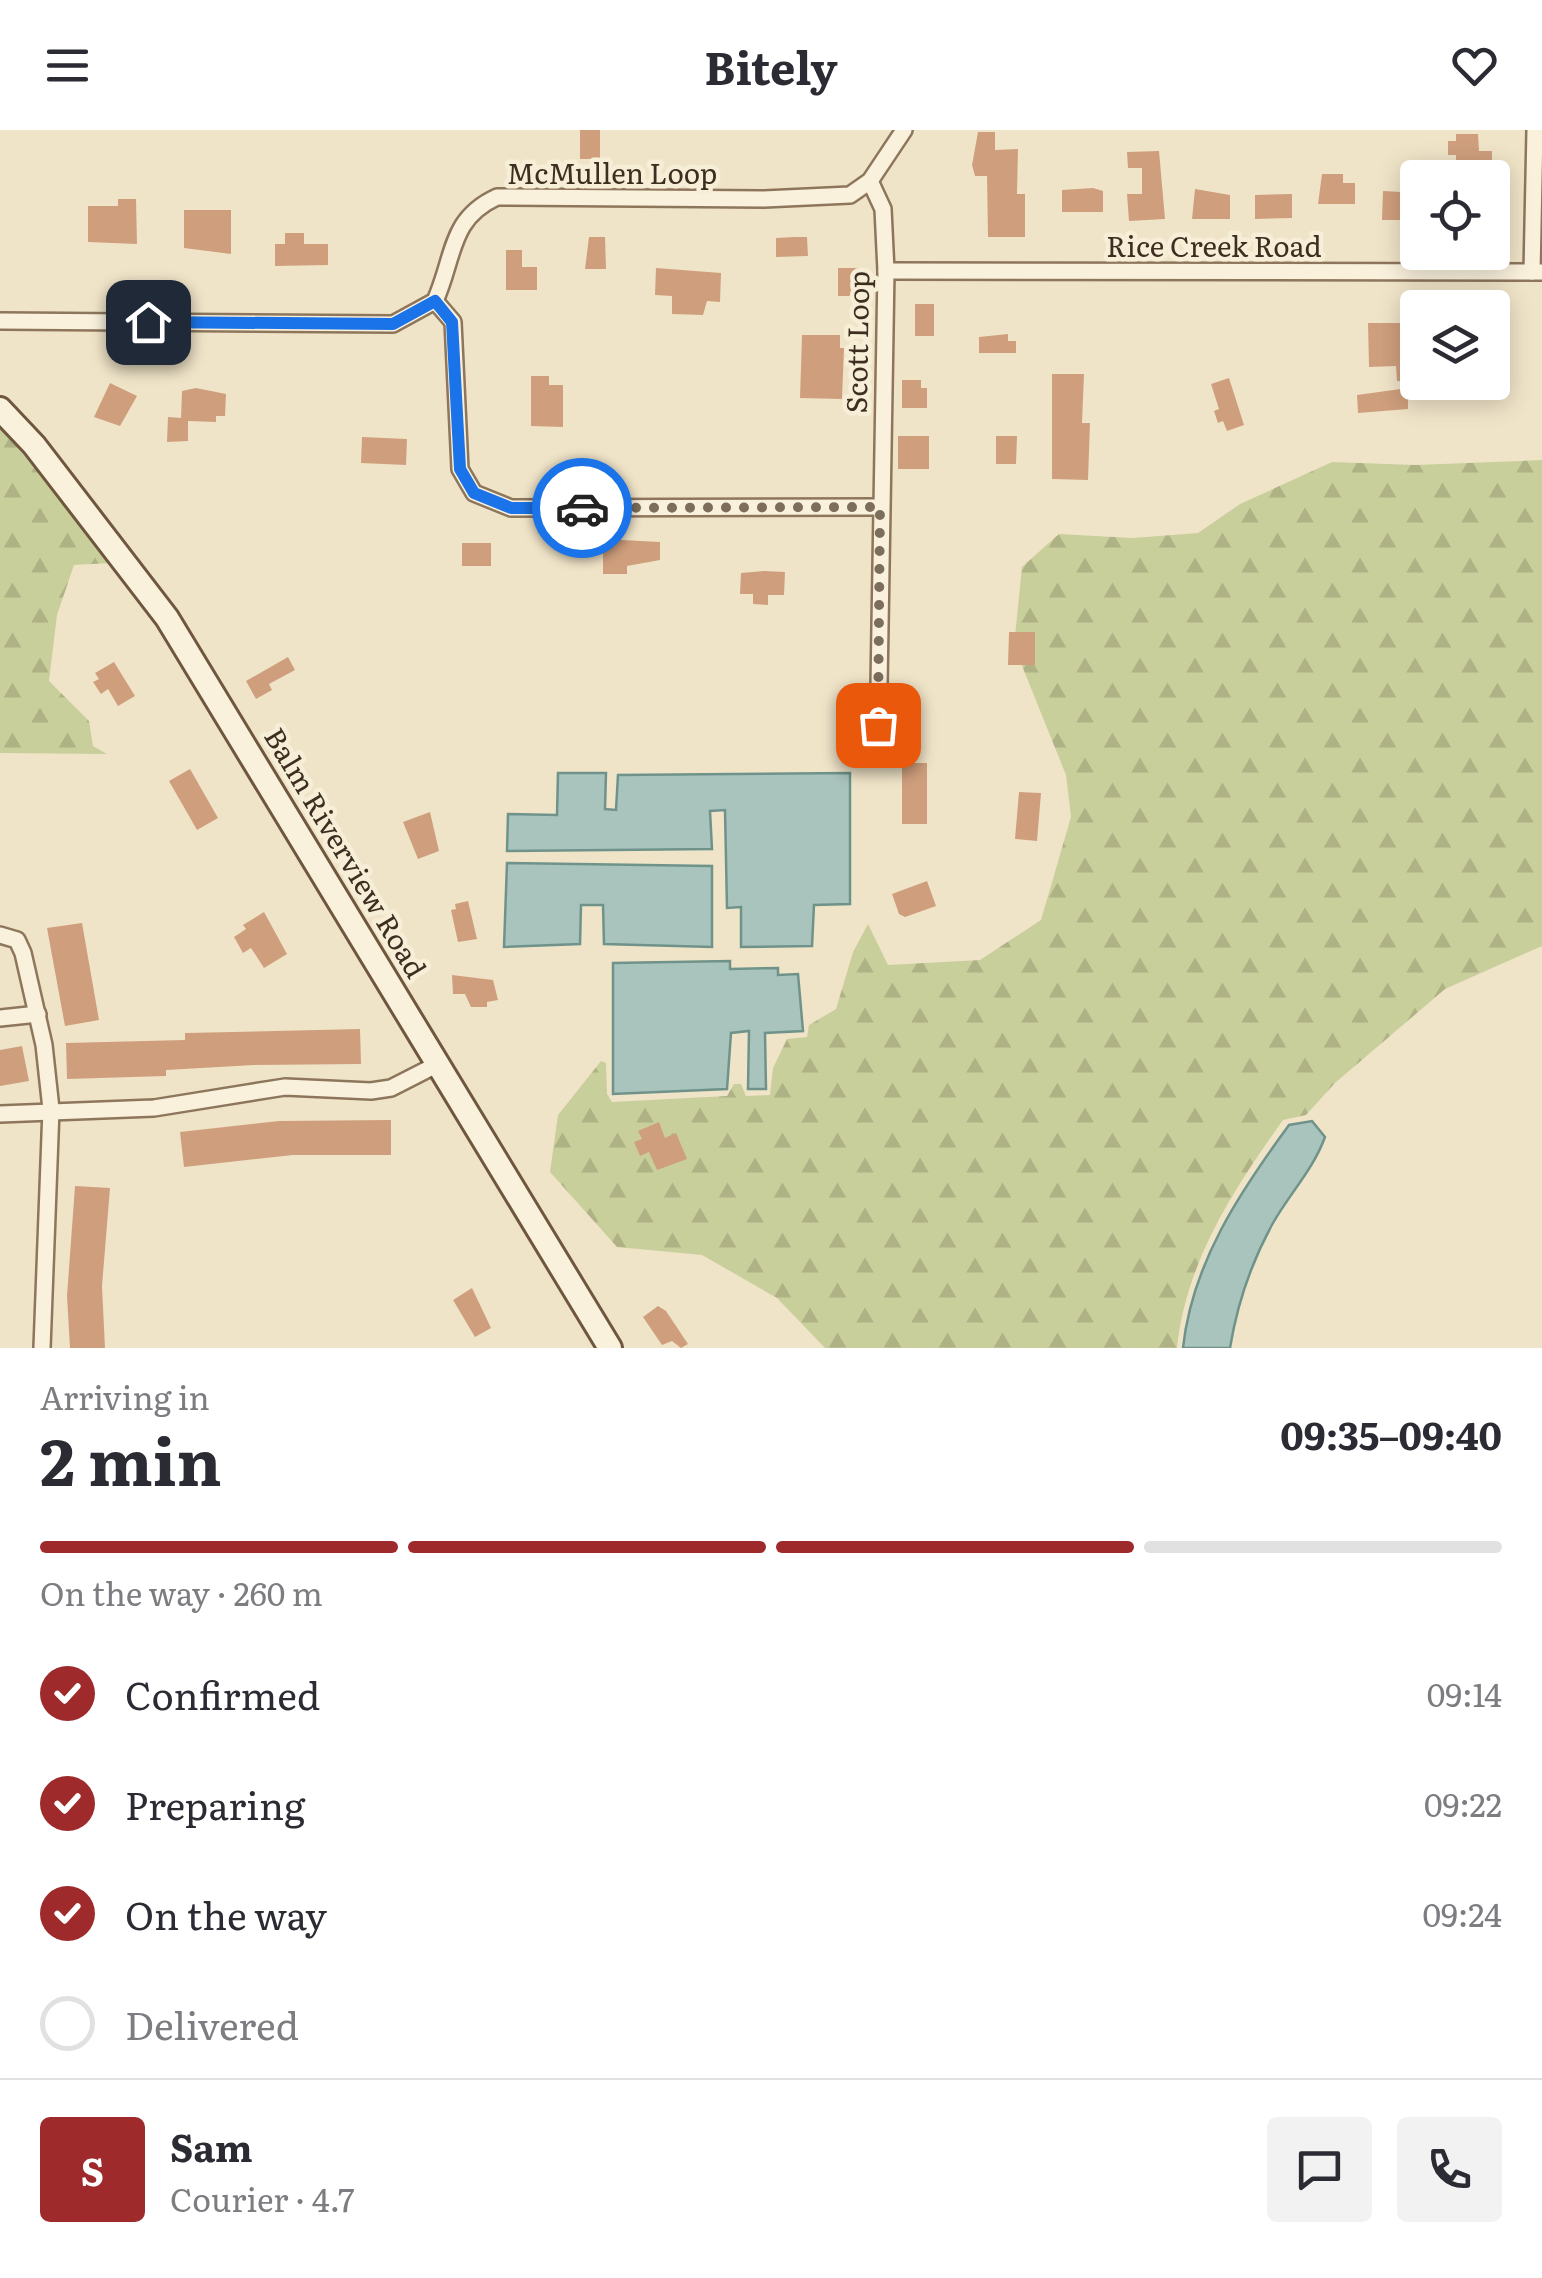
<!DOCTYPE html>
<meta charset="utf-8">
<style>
:root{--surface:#fff;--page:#f2f2f3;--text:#2b2b33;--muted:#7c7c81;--line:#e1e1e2;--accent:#9e2a2b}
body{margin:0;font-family:Literata,serif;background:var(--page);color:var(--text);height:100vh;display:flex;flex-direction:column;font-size:38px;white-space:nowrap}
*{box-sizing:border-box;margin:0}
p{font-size:32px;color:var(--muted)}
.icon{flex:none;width:55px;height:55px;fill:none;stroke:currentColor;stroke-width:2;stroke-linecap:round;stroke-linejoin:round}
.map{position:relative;height:1218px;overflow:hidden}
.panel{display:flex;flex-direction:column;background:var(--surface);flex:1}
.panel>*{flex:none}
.controls{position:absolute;left:1400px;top:30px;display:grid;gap:20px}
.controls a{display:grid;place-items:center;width:110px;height:110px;border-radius:10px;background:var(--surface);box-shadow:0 5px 25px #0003;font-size:50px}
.pin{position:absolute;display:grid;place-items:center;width:85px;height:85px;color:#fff;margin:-42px;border-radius:20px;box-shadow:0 5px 15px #0006}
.courier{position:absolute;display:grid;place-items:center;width:100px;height:100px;margin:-50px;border:8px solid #1a73e8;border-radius:50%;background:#fff;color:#222;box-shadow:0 2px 12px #0007}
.summary em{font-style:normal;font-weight:700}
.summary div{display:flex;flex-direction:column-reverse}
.summary{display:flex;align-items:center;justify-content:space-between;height:170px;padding:0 40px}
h1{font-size:65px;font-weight:700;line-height:75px}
.bar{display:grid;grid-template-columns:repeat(4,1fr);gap:15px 10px;align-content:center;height:120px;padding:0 40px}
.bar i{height:12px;border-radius:8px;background:var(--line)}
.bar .on{background:var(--accent)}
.bar p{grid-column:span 4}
.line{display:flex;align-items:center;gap:25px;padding:0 40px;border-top:2px solid var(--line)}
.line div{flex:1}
.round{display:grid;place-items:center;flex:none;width:105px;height:105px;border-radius:10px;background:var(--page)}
ol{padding:0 40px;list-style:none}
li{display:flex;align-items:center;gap:30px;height:110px}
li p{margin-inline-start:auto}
li .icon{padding:10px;border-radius:50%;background:var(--accent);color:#fff;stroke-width:4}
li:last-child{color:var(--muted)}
li i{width:55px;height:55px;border:5px solid var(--line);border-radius:50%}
header{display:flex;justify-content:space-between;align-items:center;height:130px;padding:0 40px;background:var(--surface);font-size:45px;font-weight:700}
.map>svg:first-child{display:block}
.forest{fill:url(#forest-firs)}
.water{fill:#a9c4bc;stroke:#6f938a;stroke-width:2.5}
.building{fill:#cf9f7d}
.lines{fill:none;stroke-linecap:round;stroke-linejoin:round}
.street-casing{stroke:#8d765c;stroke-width:20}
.secondary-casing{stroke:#6f573f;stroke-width:28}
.street{stroke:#faf1dc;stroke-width:15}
.secondary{stroke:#faf1dc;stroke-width:22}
.done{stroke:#7c6e5b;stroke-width:10;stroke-dasharray:0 18}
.route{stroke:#1a73e8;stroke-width:12}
.labels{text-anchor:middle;stroke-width:9;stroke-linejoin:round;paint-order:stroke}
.street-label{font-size:28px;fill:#3d2e20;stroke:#f7eed8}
</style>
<header><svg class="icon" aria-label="menu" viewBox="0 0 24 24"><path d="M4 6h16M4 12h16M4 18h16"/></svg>Bitely<svg class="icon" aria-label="heart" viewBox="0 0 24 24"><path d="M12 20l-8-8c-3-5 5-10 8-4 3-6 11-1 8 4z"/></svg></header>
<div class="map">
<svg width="1542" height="1218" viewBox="0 0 1542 1218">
<defs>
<pattern id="forest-firs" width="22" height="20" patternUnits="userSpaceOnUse" patternTransform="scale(2.5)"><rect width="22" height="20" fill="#c9cf9b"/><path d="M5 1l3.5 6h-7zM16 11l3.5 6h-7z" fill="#aeb285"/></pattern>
</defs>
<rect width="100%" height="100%" fill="#f0e4c8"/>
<g class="forest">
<path d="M0,292l28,29 83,112 -37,2 -17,50 -8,66 40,40 4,25 14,8 -107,-1z"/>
<path d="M1542,330v486l-97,43 -110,94 -29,32 -23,5c-49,69 -97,141 -106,228h-352l-48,-50 -75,-43 -85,-8 -67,-75 8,-57 43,-54 5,2 1,31 5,8 115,-6 7,-12h7l5,12 24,-1 3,-27 14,-29 20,-2 2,-12 27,-16 17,-57 15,-28 20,41 92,-5 61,-40 30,-103 -5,-42 -52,-129 8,-79 37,-33 74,4 65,-5 42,-29 92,-42 83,3z"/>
</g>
<g class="water">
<path d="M558,643h48l-1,36 11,1 2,-35 232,-2v131l-36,1 -2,41 -71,1v-40l-14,1 -2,-98 -15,1 2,38 -205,2 1,-37 49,1z"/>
<path d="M507,733l205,3v81l-108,-3 -1,-39h-22l-1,39 -76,3z"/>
<path d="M730,831v8l48,-1v7l20,-1 5,57 -38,2 1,56h-18l1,-58 -18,2 -4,56 -114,5v-131z"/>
<path d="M1312,991l13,16c-12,33 -35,56 -52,86 -21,38 -36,82 -43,125h-47c9,-85 57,-156 106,-223z"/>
</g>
<g class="building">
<rect x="580" y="0" width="20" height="29"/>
<path d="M978,2h17v18l23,-1 -1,45h8v43h-37l-1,-61h-12l-3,-11z"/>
<path d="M1456,4h22l1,17h13v18h-36v-14h-8v-14h8z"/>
<path d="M1159,21l6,68 -36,2 -2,-27h15v-26h-14l-1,-16z"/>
<path d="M1322,44h21v9h12v21h-37z"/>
<path d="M1093,58l10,3v21h-41v-22z"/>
<path d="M1195,59l35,6v24h-38z"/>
<path d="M1383,61l35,2 -1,27h-35z"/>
<path d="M1292,64v24l-37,1v-24z"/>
<path d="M118,69h18l1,45 -49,-2v-36h30z"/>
<path d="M184,80h47v44l-47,-6z"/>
<path d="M285,103h19v11h24v21l-53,1v-22h10z"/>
<path d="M589,107h16l1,32h-21z"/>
<path d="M794,107h13l1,19 -32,1v-19z"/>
<path d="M506,120h16v17h15v23h-31z"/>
<path d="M656,138l65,5 -1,29 -13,-1 -4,14 -31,-1v-18l-17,-1z"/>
<rect x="838" y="138" width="21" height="28"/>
<rect x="915" y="174" width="19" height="32"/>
<path d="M1368,193h50v58h-21l-1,-15 -27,1z"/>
<path d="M1008,204v7h8v12h-37v-16z"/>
<path d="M802,205h38v13h4l-2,51 -42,-1z"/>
<path d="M1052,244h32l-2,49h8l-2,57 -36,-1z"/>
<path d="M531,246h18v9h14v42l-32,-1z"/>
<path d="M1229,248l15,47 -17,6 -4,-10 -5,2 -4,-12 5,-2 -8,-25z"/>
<path d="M902,250h19v8h6v20h-25z"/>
<path d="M110,253l27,13 -17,30 -26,-9z"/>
<path d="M196,258l30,6 -1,22h-9v6l-28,-1v20l-21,1 1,-25 13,1 1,-27z"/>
<path d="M1408,258v21l-50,4 -1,-18z"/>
<rect x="898" y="306" width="31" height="33"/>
<path d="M996,306h21l-1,28h-20z"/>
<path d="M362,307l45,2 -1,26 -45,-2z"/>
<path d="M603,409l57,3v18l-33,6v8h-24z"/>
<rect x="462" y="413" width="29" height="23"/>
<path d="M764,441l21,1 -1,23h-16v10l-15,-1v-10h-13l1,-21z"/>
<path d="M1009,502h26v33h-27z"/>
<path d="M288,527l7,13 -26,14 3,6 -16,9 -10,-18z"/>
<path d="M114,532l21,34 -17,10 -10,-17 -7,5 -8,-12 6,-3 -4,-6z"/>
<rect x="902" y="633" width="25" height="61"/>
<path d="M190,639l28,49 -21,12 -28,-49z"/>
<path d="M1019,662l22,1 -4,48 -22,-2z"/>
<path d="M430,682l9,39 -21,8 -15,-37z"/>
<path d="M927,751l9,25 -31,11 -6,-3 -7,-20z"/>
<path d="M468,771l9,38 -19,3 -7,-32 5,-1 -1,-5z"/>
<path d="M264,782l23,42 -23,14 -13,-20 -8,5 -9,-16 12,-8 -3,-4z"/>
<path d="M82,793l17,97 -34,6 -18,-98z"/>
<path d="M452,845l41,5 5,20 -11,2v5h-16l-6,-13h-12z"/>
<path d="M360,899l1,35 -107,1 -88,5v6l-99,3 -1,-36 119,-3v-7z"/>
<path d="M22,916l7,35 -29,5v-36z"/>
<path d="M391,990v35h-98l-109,12 -4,-35 99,-11z"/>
<path d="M659,992l6,16 11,-5 11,26 -30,11 -8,-18 -9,4 -6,-14 8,-3 -4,-8z"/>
<path d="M75,1056l35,2 -8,98 3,62h-35l-3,-52z"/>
<path d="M472,1158l19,40 -16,9 -22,-37z"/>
<path d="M658,1176l8,5 22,33 -7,4 -9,-7 -10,4 -19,-28z"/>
</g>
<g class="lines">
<g class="street-casing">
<g id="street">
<path d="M870,51l13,28 3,62 -8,474"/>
<path d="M886,141l656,1"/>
<path d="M1532,142l3,-142"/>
<path d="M435,171l18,21 7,147 14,24 37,15 369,-1"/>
<path d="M0,191l393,3 42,-23c20,-45 14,-82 62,-104l267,2 86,-4 20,-14 34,-51"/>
<path d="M0,805l17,5 6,13 21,92 7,64 -9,239"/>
<path d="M0,888l38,-4"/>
<path d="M0,984l154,-6 131,-21 86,4 20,-3 47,-24"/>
</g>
</g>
<g class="secondary-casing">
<path id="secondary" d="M0,279l34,36 133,173 443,730"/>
</g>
<use href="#street" class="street"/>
<use href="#secondary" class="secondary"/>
</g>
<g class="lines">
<path class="done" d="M582,378l298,-1 -2,218"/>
<path class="route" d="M148,192l245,2 42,-23 17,21 8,147 14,24 37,15h71"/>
</g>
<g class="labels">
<g class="street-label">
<text x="612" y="54">McMullen Loop</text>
<text x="1214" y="127">Rice Creek Road</text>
<text transform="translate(858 212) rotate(-89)" y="10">Scott Loop</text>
<text transform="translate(345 723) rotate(59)" y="10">Balm Riverview Road</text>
</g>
</g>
</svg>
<div class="controls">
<a><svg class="icon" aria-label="locate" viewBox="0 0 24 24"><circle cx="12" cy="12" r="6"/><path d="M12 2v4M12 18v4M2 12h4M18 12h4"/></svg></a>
<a><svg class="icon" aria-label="layers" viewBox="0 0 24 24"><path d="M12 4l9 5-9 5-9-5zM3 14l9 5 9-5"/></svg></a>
</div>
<div class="pin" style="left:878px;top:595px;background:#ea580c"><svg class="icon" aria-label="bag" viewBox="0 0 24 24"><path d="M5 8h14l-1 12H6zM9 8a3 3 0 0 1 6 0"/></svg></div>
<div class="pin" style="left:148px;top:192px;background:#1f2937"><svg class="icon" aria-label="home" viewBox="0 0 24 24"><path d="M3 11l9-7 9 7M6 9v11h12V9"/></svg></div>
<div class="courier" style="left:582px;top:378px"><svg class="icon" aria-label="car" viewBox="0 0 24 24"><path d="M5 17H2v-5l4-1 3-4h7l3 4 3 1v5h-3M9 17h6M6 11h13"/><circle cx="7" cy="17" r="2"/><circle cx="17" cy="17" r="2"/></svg></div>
</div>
<section class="panel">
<div class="summary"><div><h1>2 min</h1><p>Arriving in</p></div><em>09:35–09:40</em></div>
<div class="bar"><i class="on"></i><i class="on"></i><i class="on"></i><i></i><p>On the way · 260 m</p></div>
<ol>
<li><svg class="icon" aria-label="check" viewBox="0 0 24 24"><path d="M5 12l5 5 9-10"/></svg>Confirmed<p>09:14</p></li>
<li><svg class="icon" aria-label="check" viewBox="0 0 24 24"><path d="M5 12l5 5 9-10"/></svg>Preparing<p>09:22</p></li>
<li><svg class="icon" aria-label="check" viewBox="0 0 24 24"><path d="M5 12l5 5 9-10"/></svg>On the way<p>09:24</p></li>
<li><i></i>Delivered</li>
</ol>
<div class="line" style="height:180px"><b class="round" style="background:var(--accent);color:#fff">S</b><div><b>Sam</b><p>Courier · 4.7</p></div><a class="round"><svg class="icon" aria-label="chat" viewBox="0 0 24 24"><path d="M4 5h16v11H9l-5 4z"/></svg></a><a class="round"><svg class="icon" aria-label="phone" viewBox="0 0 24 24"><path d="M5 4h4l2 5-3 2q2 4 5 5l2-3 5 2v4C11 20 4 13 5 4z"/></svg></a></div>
</section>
